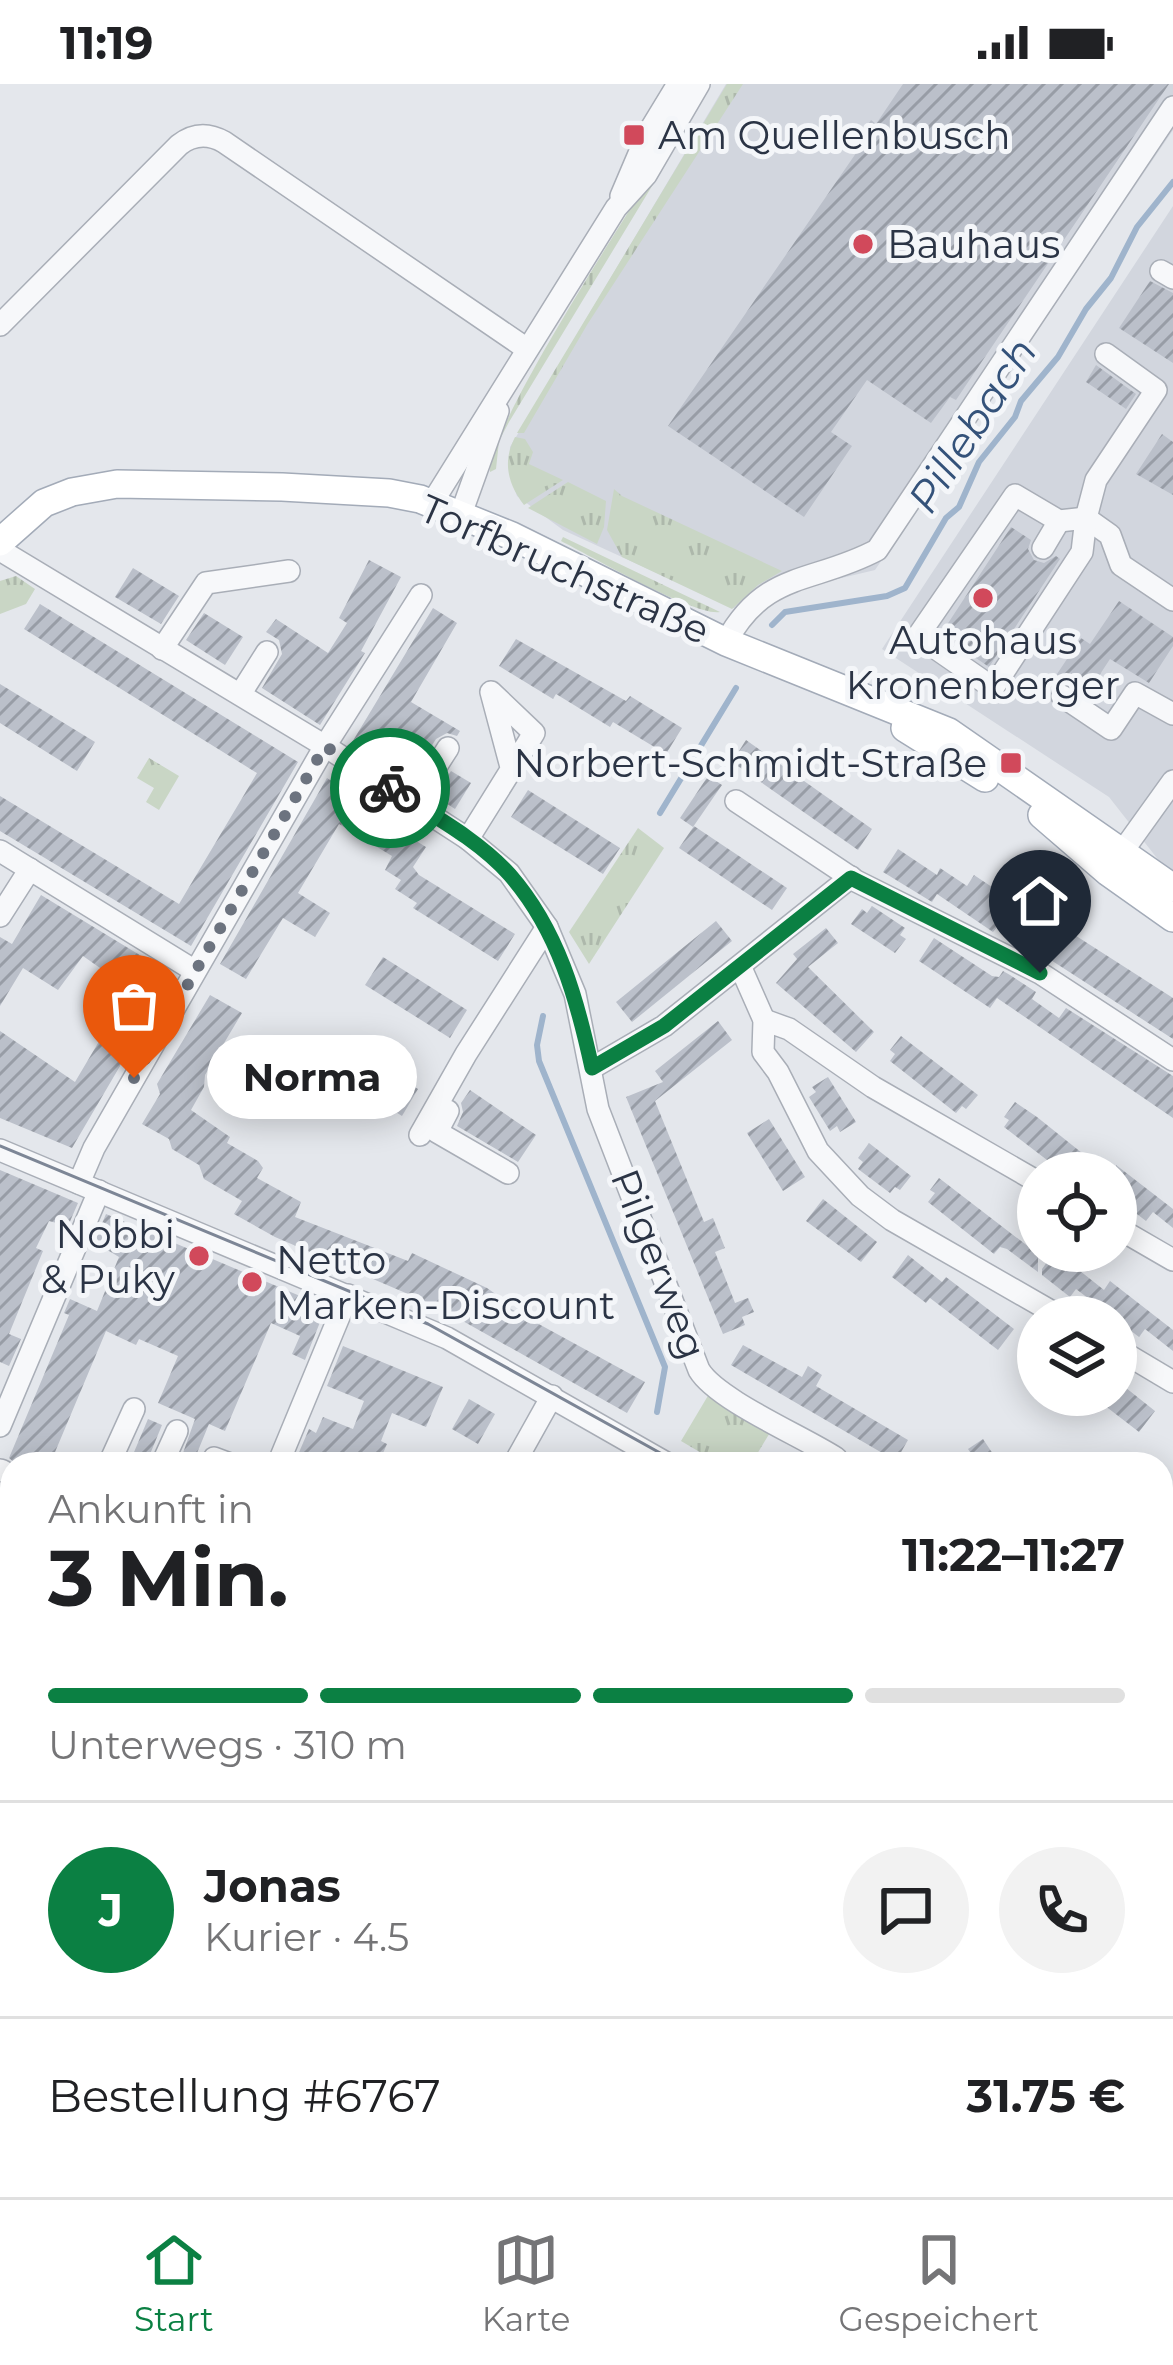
<!DOCTYPE html>
<html lang="de">
<meta charset="utf-8">
<style>
:root{--surface:#fff;--page:#f2f2f2;--text:#202124;--muted:#757577;--line:#e0e0e0;--accent:#0b8043}
body{margin:0;font-family:Montserrat,sans-serif;background:var(--page);color:var(--text);height:100vh;display:flex;flex-direction:column;font-size:45px;white-space:nowrap}
*{box-sizing:border-box;margin:0}
p{font-size:39px;color:var(--muted)}
.icon{flex:none;width:66px;height:66px;fill:none;stroke:currentColor;stroke-width:2;stroke-linecap:round;stroke-linejoin:round}
.map{position:relative;flex:1;overflow:hidden}
.sheet{position:absolute;left:0px;top:1368px;width:1173px;height:747px;display:flex;flex-direction:column;background:var(--surface);border-radius:36px 36px 0 0;box-shadow:0 6px 30px #0003}
.sheet>*{flex:none}
.tools{position:absolute;left:1017px;top:1068px;display:grid;gap:24px}
.tools a{display:grid;place-items:center;width:120px;height:120px;border-radius:50%;background:var(--surface);box-shadow:0 6px 30px #0003;font-size:60px}
.pin{position:absolute;display:grid;place-items:center;width:102px;height:102px;color:#fff;margin:-123px -51px;border-radius:50% 50% 50% 0;rotate:-45deg;box-shadow:0 0 12px #0007}
.pin .icon{rotate:45deg}
.courier{position:absolute;display:grid;place-items:center;width:120px;height:120px;margin:-60px;border:9px solid #0b8043;border-radius:50%;background:#fff;color:#222;box-shadow:0 3px 15px #0007}
.bubble{position:absolute;height:84px;border-radius:42px;background:var(--surface);box-shadow:0 6px 30px #0003;font-size:39px;font-weight:700;line-height:84px;text-align:center}
.head em{font-style:normal;font-weight:700}
.head div{display:flex;flex-direction:column-reverse}
.head{display:flex;align-items:center;justify-content:space-between;height:204px;padding:0 48px}
h1{font-size:78px;font-weight:700;line-height:90px}
.bar{display:grid;grid-template-columns:repeat(4,1fr);gap:18px 12px;align-content:center;height:144px;padding:0 48px}
.bar i{height:15px;border-radius:9px;background:var(--line)}
.bar .current{background:var(--accent)}
.bar p{grid-column:span 4}
.line{display:flex;align-items:center;gap:30px;padding:0 48px;border-top:3px solid var(--line)}
.line div{flex:1}
.round{display:grid;place-items:center;flex:none;width:126px;height:126px;border-radius:63px;background:var(--page)}
.status{display:flex;justify-content:space-between;align-items:center;height:84px;padding:0 60px;background:var(--surface);direction:ltr}
.status svg{height:33px;fill:currentColor}
.tabs{display:flex;justify-content:space-around;align-items:center;height:168px;border-top:3px solid var(--line);background:var(--surface);font-size:33px;color:var(--muted)}
.tabs a{display:grid;justify-items:center;gap:6px}
.tabs .current{color:var(--accent)}
.map>svg:first-child{display:block}
.built{fill:#d2d6de}
.grass{fill:url(#grass-tufts)}
.forest{fill:url(#forest-firs)}
.garden{fill:#c9d6c5}
.lines{fill:none;stroke-linecap:round;stroke-linejoin:round}
.stream{stroke:#9fb4cc;stroke-width:6}
.building{fill:url(#building-hatch)}
.minor-casing{stroke:#a9aeb7;stroke-width:24}
.major-casing{stroke:#a3abb8;stroke-width:30}
.minor{stroke:#f7f8fa;stroke-width:21}
.major{stroke:#fff;stroke-width:27}
.tram{stroke:#7d8696;stroke-width:3}
.done{stroke:#6c737f;stroke-width:12;stroke-dasharray:0 21.6}
.route{stroke:#0b8043;stroke-width:15}
.poi-dot{fill:#d1495b;stroke:#f4f6f9;stroke-width:4.5}
.labels{text-anchor:middle;stroke-width:10;stroke-linejoin:round;paint-order:stroke}
.poi-label{font-size:39px;fill:#2b3445;stroke:#f4f6f9;text-anchor:start}
.street-label{font-size:39px;fill:#2b3445;stroke:#f4f6f9}
.water-label{font-size:42px;font-style:italic;fill:#34527a;stroke:#f4f6f9}
</style>
<div class="status"><b>11:19</b><svg viewBox="0 0 49 12"><path d="M0 12V9h3v3zM5 12V6h3v6zM10 12V3h3v9zM15 12V0h3v12zM26 1h20v11H26zM47 4h2v5h-2z"/></svg></div>
<div class="map">
<svg width="1173" height="2113" viewBox="0 0 1173 2113">
<defs>
<pattern id="grass-tufts" width="24" height="20" patternUnits="userSpaceOnUse" patternTransform="scale(3)"><rect width="24" height="20" fill="#c9d6c5"/><path d="M3 7l-1-3M5 7V3M7 7l1-3M15 17l-1-3M17 17v-4M19 17l1-3" fill="none" stroke="#adb8ab"/></pattern>
<pattern id="forest-firs" width="22" height="20" patternUnits="userSpaceOnUse" patternTransform="scale(3)"><rect width="22" height="20" fill="#c9d6c5"/><path d="M5 1l3.5 6h-7zM16 11l3.5 6h-7z" fill="#adb8ab"/></pattern>
<pattern id="building-hatch" width="6" height="6" patternUnits="userSpaceOnUse" patternTransform="scale(3)"><rect width="6" height="6" fill="#bbc0ca"/><path d="M-1 1l2-2M0 6l6-6M5 7l2-2" fill="none" stroke="#989da6"/></pattern>
</defs>
<rect width="100%" height="100%" fill="#e4e7ec"/>
<g class="built">
<path d="M726,0h447v46l-298,440 -88,21 -21,13 -11,14 -192,-88 -46,-34 -8,-24 1,-25z"/>
<path d="M1173,122v665l-13,-9 -51,-65 -227,-148z"/>
<path d="M1173,1884v127l-12,-7v-99z"/>
</g>
<g class="grass">
<path d="M727,0h16l-156,241 -63,108h-7z"/>
<path d="M664,71l5,3 -160,264 -10,19 -3,28 -6,3c-1,-48 141,-262 174,-317z"/>
<path d="M515,353l10,2 8,13 -4,12 34,16 -39,25c-16,-21 -22,-43 -9,-68z"/>
<path d="M568,398l38,19 -2,26 -7,17 -69,-36z"/>
<path d="M614,405l8,7 160,75 -24,14 -26,24 -110,-52 -15,-27z"/>
<path d="M563,453l157,75c-24,5 -131,-57 -159,-71z"/>
<path d="M16,492l19,13 -9,15 -26,10v-33z"/>
<path d="M149,674l30,18 -20,34 -13,-8 8,-14 -17,-10z"/>
<path d="M638,744l26,20 -75,116 -20,-32z"/>
<path d="M709,1310l62,37 -20,33h-31l-39,-23z"/>
</g>
<path class="forest" d="M0,1719l12,12v372h370l10,10h-392z"/>
<path class="garden" d="M976,2103h60l3,10h-60z"/>
<g class="lines">
<g class="stream">
<path d="M772,541l13,-13 102,-16 18,-8 41,-70 13,-11 20,-45 36,-45 6,-16 37,-44 28,-48 25,-31 26,-51 36,-45"/>
<path d="M660,729l76,-125"/>
<path d="M543,932l-6,29 2,16 126,306 -8,45"/>
<path d="M955,2103l3,10"/>
</g>
</g>
<g class="building">
<path d="M903,0h266l-213,316 -6,-3 -19,26 -64,-43 -36,52 21,14 -48,71 -136,-91 195,-283 -5,-3 13,-20 5,4z"/>
<path d="M1150,197l23,12v70l-54,-35z"/>
<path d="M1096,281l40,29 -10,15 -40,-27z"/>
<path d="M1162,350l11,8v53l-37,-21z"/>
<path d="M1011,443l20,13 -3,9 6,11 10,3 12,-7 4,3 -71,108 -48,-33z"/>
<path d="M369,476l32,17 -40,74 4,2 -45,72 -58,-37 20,-34 -3,-14 -13,-8 10,-13 52,34 19,-30 -8,-5z"/>
<path d="M133,484l46,28 -18,28 -46,-27z"/>
<path d="M1119,517l54,36v9l-24,37 -39,-24 -23,35 -32,-17 26,-39 9,6z"/>
<path d="M40,520l258,158 -107,184 -191,-115v-35l179,108 78,-131 -233,-144z"/>
<path d="M433,524l24,15 -46,79 49,29 -3,5 -10,-3 -11,6 -26,41 -59,-36z"/>
<path d="M204,529l39,24 -18,28 -39,-25z"/>
<path d="M516,555l110,62 4,-5 52,32 -16,26 -53,-32 -3,5 -54,-33 -3,5 -54,-33z"/>
<path d="M0,600l95,58 -18,29 -77,-48z"/>
<path d="M746,656l126,89 -14,21 -126,-88z"/>
<path d="M451,687l20,12 -16,26 -20,-13z"/>
<path d="M708,692l14,9 -29,42 -13,-9z"/>
<path d="M327,694l68,44 -3,4 34,21 -13,20 6,8 96,59 -17,27 -85,-53 4,-5 -22,-14 6,-9 -16,-10 7,-14 -53,-32 -41,69 32,20 -15,24 -32,-19 -37,61 -26,-15z"/>
<path d="M528,706l92,58 -17,26 -92,-57z"/>
<path d="M694,742l93,62 -15,22 -93,-62z"/>
<path d="M898,765l39,26 3,-7 27,18 7,-11 55,37 4,-5 12,9 -4,6 25,16 4,-6 103,66v41l-175,-113 -5,6 -56,-38 -5,8 -49,-30z"/>
<path d="M41,811l125,76 -29,49 7,5 -72,123 -72,-30v-87l75,51 55,-93 -47,-33 -25,34 -35,-22 -23,38v-69l12,7z"/>
<path d="M872,822l33,22 -5,7 6,4 -11,14 -44,-29 11,-15 5,4z"/>
<path d="M716,837l16,20 -100,81 -16,-20z"/>
<path d="M826,844l12,15 -30,24 66,65 -18,20 -80,-69 21,-24 -4,-5z"/>
<path d="M934,854l58,38 7,1 4,-6 7,4 26,17 -4,7 27,19 7,-10 107,68v42l-176,-120 -7,10 -71,-47z"/>
<path d="M383,873l84,53 -17,28 -85,-53z"/>
<path d="M210,911l32,18 -37,62 -1,12 -13,23 39,27 -3,6 31,18 5,7 -6,10 44,24 -6,15 113,44 4,-8 75,35 17,12 -2,4 143,78 -18,31 -191,-107 -161,-69 -41,-23 8,-13 -38,-22 -5,-14 -27,-16 -3,-10 -27,-15 18,-30 -3,-10z"/>
<path d="M718,937l14,19 -77,61 49,121 9,-4 12,30 -10,4 20,51 13,-5 6,14 -12,5 3,8 -22,9 -97,-237 37,-15 -8,-11z"/>
<path d="M334,952l84,53 -16,27 -85,-54z"/>
<path d="M901,952l77,59 -12,14 -4,-3 -6,7 -66,-52 5,-7 -5,-4z"/>
<path d="M828,993l28,45 -16,10 -3,-6 -7,5 -21,-34 7,-5 -4,-5z"/>
<path d="M470,1006l66,45 -18,27 -61,-36 6,-14 -2,-9z"/>
<path d="M1015,1018l22,15 70,56h-43l-60,-46 5,-7 -5,-3z"/>
<path d="M769,1035l36,58 -22,14 -36,-58z"/>
<path d="M869,1059l42,33 -11,14 -5,-3 -5,6 -32,-24 5,-7 -5,-4z"/>
<path d="M1116,1081l57,44v19l-20,-16 -7,9 -30,-23z"/>
<path d="M0,1086l78,33 -10,23 -19,-5 -13,27 7,3 -34,83 12,5 -12,27 -9,-4z"/>
<path d="M939,1094l99,76v18l-31,-23 -7,-2 -6,7 -66,-52 7,-9 -5,-3z"/>
<path d="M823,1115l54,43 -16,20 -55,-41z"/>
<path d="M106,1130l220,93 -21,53 -13,-6 8,-18 -29,-13 -46,108 -16,-7 -14,34 -12,-5 12,-34 -37,-16 20,-47 -39,-17 -3,6 -30,-14 -56,133h-34l-7,-6 60,-143 -5,-2 6,-14 27,12 22,-54 -25,-15z"/>
<path d="M1055,1167l49,39 6,-9 63,49v21l-28,-22 -6,8 -63,-48 -6,8 -28,-22v-6z"/>
<path d="M908,1171l34,27 4,-5 68,52 -16,21 -68,-52 -4,5 -34,-26z"/>
<path d="M743,1261l59,32 6,-11 14,9 -6,11 92,54 -12,21 -165,-96z"/>
<path d="M343,1262l100,41 -17,40 -34,-14 -11,28 6,3 -7,16 -14,-6 -4,10h-68l15,-35 7,4 7,-16 30,12 11,-28 -37,-15z"/>
<path d="M1116,1296l39,31 -16,21 -48,-37h25z"/>
<path d="M469,1315l26,15 -17,30 -26,-15z"/>
<path d="M148,1335l14,6 -16,39h-17z"/>
<path d="M983,1355l10,15 -15,10 -10,-15z"/>
</g>
<g class="lines">
<g class="minor-casing">
<g id="minor">
<path d="M621,112l26,-61 31,-51"/>
<path d="M1161,187l12,7"/>
<path d="M0,241l179,-180c14,-11 29,-12 45,-3l303,207"/>
<path d="M1106,270l50,36 -60,90 -10,38 24,17 11,30 52,35"/>
<path d="M1015,411l44,26 27,-3 -4,34 -89,136 -75,-52z"/>
<path d="M432,419l184,-295 30,-33 53,-91"/>
<path d="M461,430l37,-103"/>
<path d="M1043,464l16,-27"/>
<path d="M0,466l325,196 143,93 41,34 38,54 28,67 23,115 101,261c18,30 103,66 137,88l2,6"/>
<path d="M726,558c39,-72 87,-58 151,-92l296,-443"/>
<path d="M162,565l44,-66 83,-12"/>
<path d="M241,609l26,-41"/>
<path d="M1062,612l49,33 24,-36 38,21"/>
<path d="M736,717l120,80 184,92 133,87"/>
<path d="M413,719l35,-55"/>
<path d="M468,755l66,-106 -43,-41 20,75"/>
<path d="M0,767l195,120"/>
<path d="M1122,768l51,-71"/>
<path d="M0,832l30,-47"/>
<path d="M741,884l23,52 -1,32 15,20 40,79 42,45 32,24 169,97"/>
<path d="M764,936l25,9 84,58 165,95"/>
<path d="M592,984l72,-42 187,-149"/>
<path d="M448,1027l-11,21 71,41"/>
<path d="M420,1051l46,-81 81,-127"/>
<path d="M0,1066l447,188 221,126"/>
<path d="M79,1099l15,-35 231,-402 96,-151"/>
<path d="M1116,1143l57,33"/>
<path d="M1116,1264l57,34"/>
<path d="M0,1342l99,-235"/>
<path d="M109,1380l25,-55"/>
<path d="M162,1380l15,-33"/>
<path d="M211,1380l3,-6 16,6"/>
<path d="M278,1380l70,-169"/>
<path d="M514,1380l38,-68"/>
<path d="M0,1386l3,1"/>
<path d="M1161,1665l12,7"/>
<path d="M0,1696l12,13"/>
<path d="M401,2103l10,10"/>
<path d="M652,2103l8,10"/>
<path d="M797,2103l8,10"/>
<path d="M742,2113l12,-10"/>
</g>
</g>
<g class="major-casing">
<g id="major">
<path d="M0,458l44,-39 28,-11 45,-8 165,3 107,6 31,6 92,37 214,106 223,90 224,156"/>
<path d="M905,644l80,50"/>
<path d="M1042,731l66,57 65,46"/>
</g>
</g>
<use href="#minor" class="minor"/>
<use href="#major" class="major"/>
<g class="tram">
<path d="M0,1062l428,178 252,140"/>
<path d="M1161,1672l12,7"/>
</g>
</g>
<g class="lines">
<path class="done" d="M134,994l191,-332 65,42"/>
<path class="route" d="M390,704c40,26 88,51 120,87 48,55 67,124 82,193l72,-42 187,-148 189,95"/>
</g>
<g class="poi-dot">
<rect x="622" y="39" width="24" height="24" rx="6"/>
<circle cx="863" cy="160" r="12"/>
<circle cx="983" cy="514" r="12"/>
<rect x="999" y="667" width="24" height="24" rx="6"/>
<circle cx="199" cy="1172" r="12"/>
<circle cx="252" cy="1198" r="12"/>
</g>
<g class="labels">
<g class="poi-label">
<text x="658" y="65">Am Quellenbusch</text>
<text x="887" y="174">Bauhaus</text>
<text x="983" y="570" text-anchor="middle">Autohaus<tspan x="983" dy="45">Kronenberger</tspan></text>
<text x="987" y="693" text-anchor="end">Norbert-Schmidt-Straße</text>
<text x="175" y="1164" text-anchor="end">Nobbi<tspan x="175" dy="45">&amp; Puky</tspan></text>
<text x="276" y="1190">Netto<tspan x="276" dy="45">Marken-Discount</tspan></text>
</g>
<g class="street-label">
<text transform="translate(565 485) rotate(24)" y="14">Torfbruchstraße</text>
<text transform="translate(659 1180) rotate(69)" y="14">Pilgerweg</text>
</g>
<g class="water-label">
<text transform="translate(972 341) rotate(-57)" y="15">Pillebach</text>
</g>
</g>
</svg>
<div class="tools">
<a><svg class="icon" aria-label="locate" viewBox="0 0 24 24"><circle cx="12" cy="12" r="6"/><path d="M12 2v4M12 18v4M2 12h4M18 12h4"/></svg></a>
<a><svg class="icon" aria-label="layers" viewBox="0 0 24 24"><path d="M12 4l9 5-9 5-9-5zM3 14l9 5 9-5"/></svg></a>
</div>
<div class="pin" style="left:134px;top:994px;background:#ea580c"><svg class="icon" aria-label="bag" viewBox="0 0 24 24"><path d="M5 8h14l-1 12H6zM9 8a3 3 0 0 1 6 0"/></svg></div>
<div class="pin" style="left:1040px;top:889px;background:#1f2937"><svg class="icon" aria-label="home" viewBox="0 0 24 24"><path d="M3 11l9-7 9 7M6 9v11h12V9"/></svg></div>
<div class="courier" style="left:390px;top:704px"><svg class="icon" aria-label="bike" viewBox="0 0 24 24"><circle cx="6" cy="16" r="4"/><circle cx="18" cy="16" r="4"/><path d="M6 16l4-8h5l3 8M10 8l3 8H6M13 5h3"/></svg></div>
<div class="bubble" style="left:207px;top:951px;width:210px">Norma</div>
<section class="sheet">
<div class="head"><div><h1>3 Min.</h1><p>Ankunft in</p></div><em>11:22–11:27</em></div>
<div class="bar"><i class="current"></i><i class="current"></i><i class="current"></i><i></i><p>Unterwegs · 310 m</p></div>
<div class="line" style="height:216px"><b class="round" style="background:var(--accent);color:#fff">J</b><div><b>Jonas</b><p>Kurier · 4.5</p></div><a class="round"><svg class="icon" aria-label="chat" viewBox="0 0 24 24"><path d="M4 5h16v11H9l-5 4z"/></svg></a><a class="round"><svg class="icon" aria-label="phone" viewBox="0 0 24 24"><path d="M5 4h4l2 5-3 2q2 4 5 5l2-3 5 2v4C11 20 4 13 5 4z"/></svg></a></div>
<div class="line" style="height:156px"><div>Bestellung #6767</div><b>31.75 €</b></div>
</section>
</div>
<nav class="tabs">
<a class="current"><svg class="icon" aria-label="home" viewBox="0 0 24 24"><path d="M3 11l9-7 9 7M6 9v11h12V9"/></svg>Start</a>
<a><svg class="icon" aria-label="map" viewBox="0 0 24 24"><path d="M3 6l6-2 6 2 6-2v14l-6 2-6-2-6 2zM9 4v14M15 6v14"/></svg>Karte</a>
<a><svg class="icon" aria-label="saved" viewBox="0 0 24 24"><path d="M7 4h10v16l-5-4-5 4z"/></svg>Gespeichert</a>
</nav>
